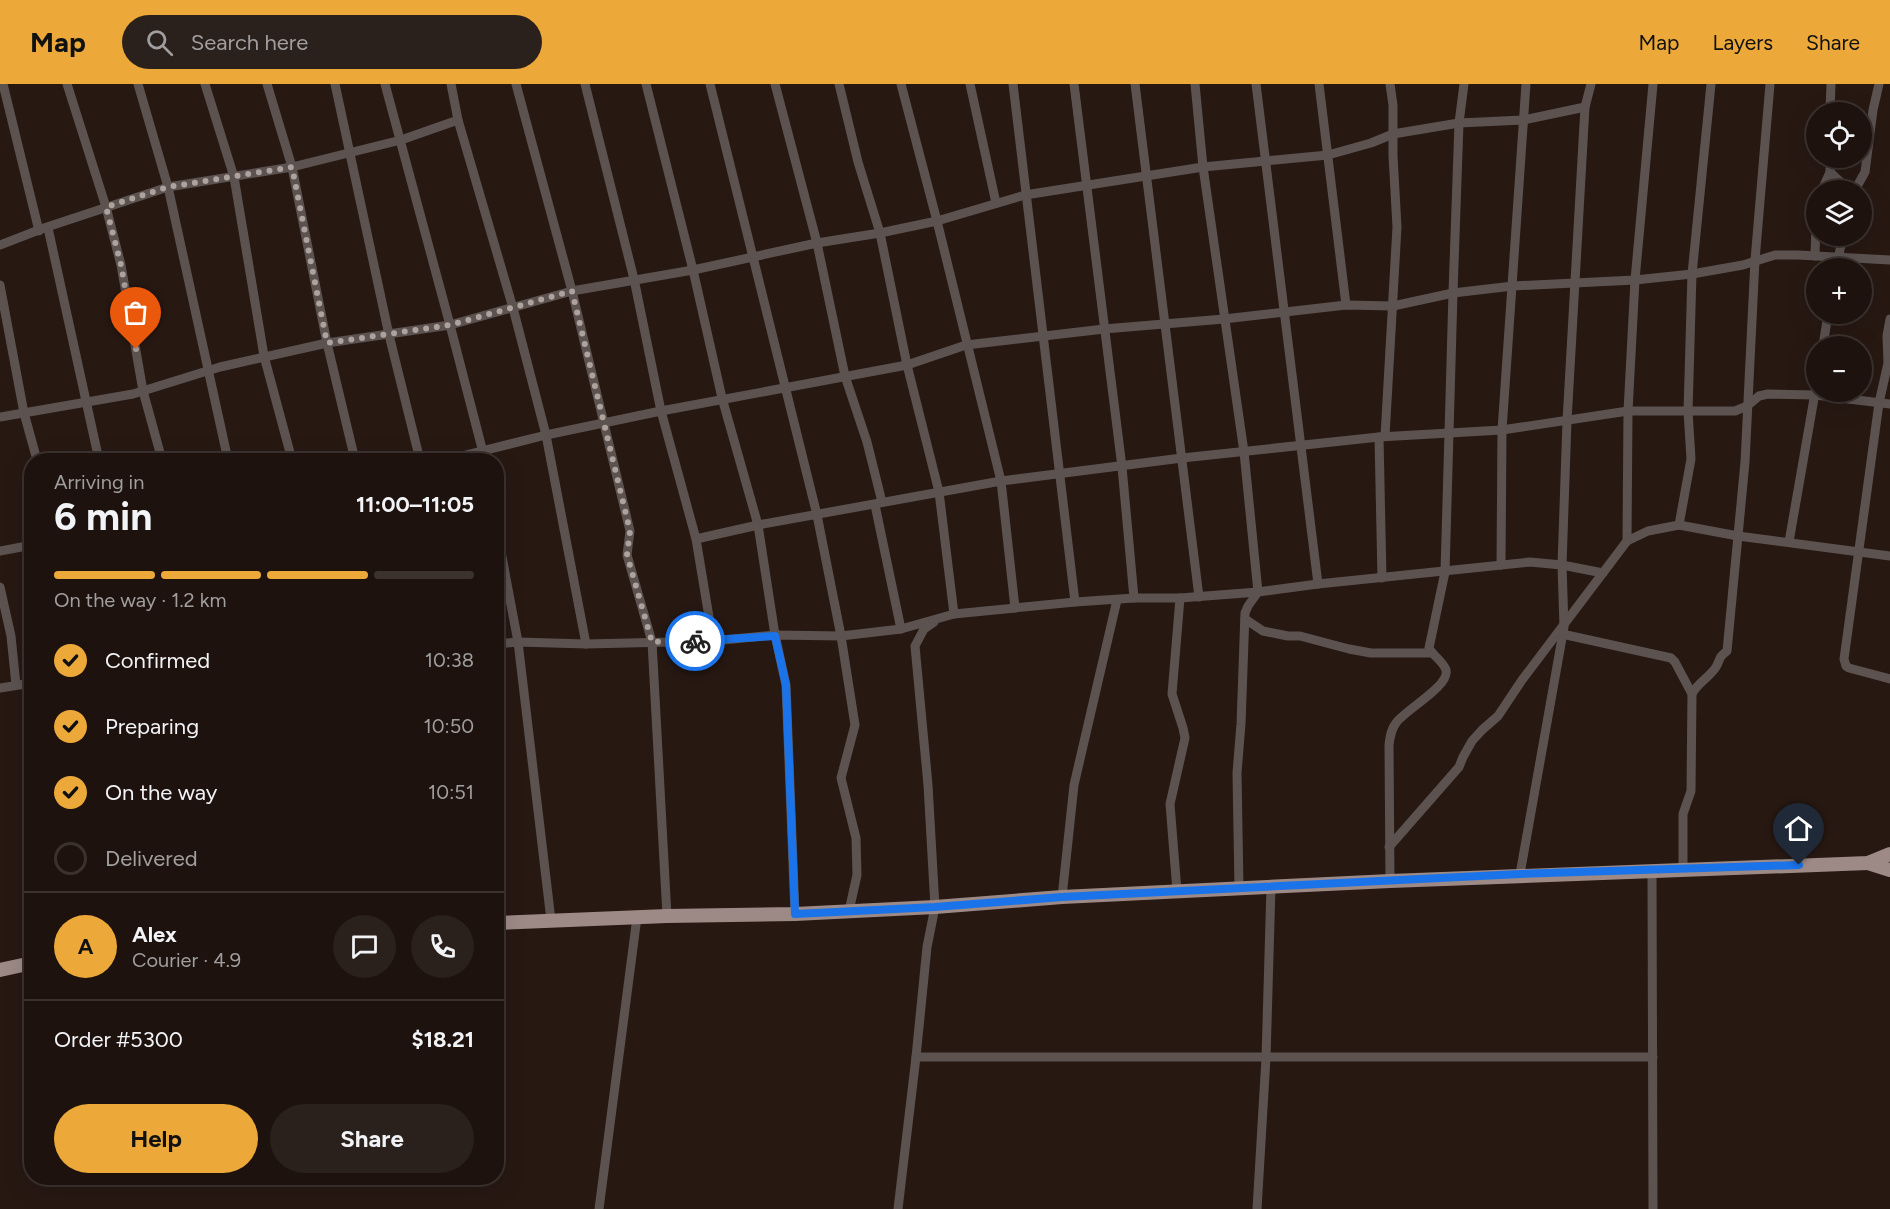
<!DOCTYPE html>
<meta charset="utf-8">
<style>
:root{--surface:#1d120e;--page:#2a201c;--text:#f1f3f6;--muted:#a09e9e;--line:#3b322e;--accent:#eca93a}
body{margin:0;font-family:Figtree,sans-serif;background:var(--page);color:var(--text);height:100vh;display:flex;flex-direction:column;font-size:22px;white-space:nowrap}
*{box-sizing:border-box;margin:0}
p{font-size:20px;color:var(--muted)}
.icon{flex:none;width:33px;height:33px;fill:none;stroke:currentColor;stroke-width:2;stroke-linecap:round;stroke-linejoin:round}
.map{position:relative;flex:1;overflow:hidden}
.drawer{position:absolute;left:24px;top:369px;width:480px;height:732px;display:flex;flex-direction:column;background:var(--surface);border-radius:24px;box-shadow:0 6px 24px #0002,0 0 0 2px var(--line)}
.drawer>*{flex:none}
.tools{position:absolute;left:1806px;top:18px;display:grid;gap:12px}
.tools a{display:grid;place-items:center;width:66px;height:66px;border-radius:50%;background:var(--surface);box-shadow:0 6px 24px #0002,0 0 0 2px var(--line);font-size:30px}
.pin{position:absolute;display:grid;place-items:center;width:51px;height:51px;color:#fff;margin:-62px -26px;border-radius:50% 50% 50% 0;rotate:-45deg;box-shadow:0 0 6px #0007}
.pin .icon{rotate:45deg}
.courier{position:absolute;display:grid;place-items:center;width:60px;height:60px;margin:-30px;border:4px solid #1a73e8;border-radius:50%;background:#fff;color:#222;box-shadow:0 2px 8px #0007}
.head em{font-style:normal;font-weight:700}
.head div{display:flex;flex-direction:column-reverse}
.head{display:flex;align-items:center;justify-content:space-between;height:102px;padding:0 30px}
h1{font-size:39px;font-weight:700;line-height:45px}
.bar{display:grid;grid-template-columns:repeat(4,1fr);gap:9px 6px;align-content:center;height:72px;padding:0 30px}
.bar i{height:8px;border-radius:4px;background:var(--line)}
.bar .current{background:var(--accent)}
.bar p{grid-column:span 4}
.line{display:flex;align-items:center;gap:15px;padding:0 30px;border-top:2px solid var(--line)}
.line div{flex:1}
.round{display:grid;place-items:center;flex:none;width:63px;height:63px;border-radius:32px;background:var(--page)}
ol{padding:0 30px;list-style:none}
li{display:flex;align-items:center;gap:18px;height:66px}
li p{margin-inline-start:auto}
li .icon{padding:6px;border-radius:50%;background:var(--accent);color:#111;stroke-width:4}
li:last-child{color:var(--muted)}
li i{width:33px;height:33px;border:3px solid var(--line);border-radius:50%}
.action{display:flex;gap:12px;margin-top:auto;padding:12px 30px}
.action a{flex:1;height:69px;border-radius:36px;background:var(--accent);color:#111;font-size:24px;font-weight:700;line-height:69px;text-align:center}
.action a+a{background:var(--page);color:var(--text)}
header{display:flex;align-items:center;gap:36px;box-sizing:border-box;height:84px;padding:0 30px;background:var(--accent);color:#111}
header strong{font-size:28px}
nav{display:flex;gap:33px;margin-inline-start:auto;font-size:21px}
.search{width:420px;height:54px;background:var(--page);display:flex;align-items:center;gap:15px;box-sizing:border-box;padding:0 21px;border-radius:33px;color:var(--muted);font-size:22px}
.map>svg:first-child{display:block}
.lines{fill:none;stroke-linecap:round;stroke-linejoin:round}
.street{stroke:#5c5351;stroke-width:9}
.primary{stroke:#9d8a86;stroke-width:14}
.done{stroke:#aea29d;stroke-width:6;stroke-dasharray:0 10.8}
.route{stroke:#1a73e8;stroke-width:8}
</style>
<header>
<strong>Map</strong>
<div class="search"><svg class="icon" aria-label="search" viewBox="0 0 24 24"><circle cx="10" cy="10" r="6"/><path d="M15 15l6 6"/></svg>Search here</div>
<nav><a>Map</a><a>Layers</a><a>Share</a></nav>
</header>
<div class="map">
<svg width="1890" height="1125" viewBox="0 0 1890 1125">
<rect width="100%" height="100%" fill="#271812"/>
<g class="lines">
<g class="street">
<path d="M3,0l36,147"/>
<path d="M67,0l39,123 15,58 22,126 19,69"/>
<path d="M138,0l30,103 60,273"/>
<path d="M205,0l29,93 30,179 28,104"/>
<path d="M267,0l25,83 35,176 28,117"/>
<path d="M335,0l54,251 31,125"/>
<path d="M385,0l65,241 35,135"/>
<path d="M516,0l56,207 58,240 -3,24 25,87 15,274"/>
<path d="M585,0l49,195 27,132 35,128 17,102"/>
<path d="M646,0l47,186 29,128 36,127 17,110 11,50 9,229"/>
<path d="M710,0l107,431 24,121 14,89 -14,53 15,60 1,37 -8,36"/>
<path d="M775,0l42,159 28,133 22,66 15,60"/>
<path d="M839,0l19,78 22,71 27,132 32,127 15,122"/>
<path d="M901,0l36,137 64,260 14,127"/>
<path d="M970,0l26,119"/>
<path d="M1013,0l62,518"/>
<path d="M1074,0l48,383 12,131"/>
<path d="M1135,0l64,513"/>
<path d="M1195,0l8,83 41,285 14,140 -10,14 -3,7 -4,111 -4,49 2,115"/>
<path d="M1256,0l62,500"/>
<path d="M1319,0l27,221"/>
<path d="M1585,23l6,-23"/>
<path d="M1830,28l1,-28"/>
<path d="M458,36l55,188 33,127 40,209"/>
<path d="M1830,74v14l19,18"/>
<path d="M1822,106l8,-18"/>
<path d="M1855,106l10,-18 8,-62 6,-26"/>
<path d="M48,144l51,232"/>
<path d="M0,161l44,-17 124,-41 124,-20 109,-27 57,-20 -7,-36"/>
<path d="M1815,172l1,-33"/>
<path d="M1836,184l7,-32"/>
<path d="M0,201l24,128 13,47"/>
<path d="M1890,235l-3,17 1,27 -9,40 -35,256 2,7 3,2 41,11"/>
<path d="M1823,262l5,-32"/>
<path d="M0,333l133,-23 87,-27 107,-24 123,-18 122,-34 121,-21 124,-27 63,-10 57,-12 88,-26 178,-28 125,-12 43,-12 22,-9 66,-11 64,-3 62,-13 -18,314 -5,144 2,62 -44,247"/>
<path d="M1385,352l12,-209 -4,-71v-51l-3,-21"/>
<path d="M1379,353l3,141"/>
<path d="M446,376l100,-25 115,-24 246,-46 59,-20 138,-16 120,-10 122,-14 47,1 60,-13 60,-7 122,-6 57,-6 51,-9 32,-10h23l92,5"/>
<path d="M875,421l26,124"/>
<path d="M496,441l22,117 33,278"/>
<path d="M1679,441l12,-66 -3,-48 4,-137 19,-190"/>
<path d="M696,455l62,-14 243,-44 181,-23 197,-21 123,-7 126,-19h107l12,-5 12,-10 9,-2 47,1 75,9"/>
<path d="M1627,457l1,-130 7,-131 18,-196"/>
<path d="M1789,458l27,-155"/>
<path d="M0,467l32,-6"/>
<path d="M1501,481l1,-135 24,-346"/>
<path d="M0,503l11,49 5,49"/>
<path d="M1245,535l18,12 25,5h12l49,13 22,4h61"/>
<path d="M1562,550l109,24 4,4 17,32"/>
<path d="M496,560l22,-2 68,2 127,-3 62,-6 66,1 60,-7 53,-15 121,-12 59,-4h46l78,-6 60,-8 212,-22 32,3 41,8"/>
<path d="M0,604l32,-5"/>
<path d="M1389,763l70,-80 4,-10 9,-16 10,-11 16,-14 24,-36 105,-139 21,-10 31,-6 59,11 152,20"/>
<path d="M1683,785v-55l8,-23 1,-97c5,-11 18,-17 24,-27 5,-9 2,-9 11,-16l18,-189 10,-202 15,-176"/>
<path d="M1652,786l1,339"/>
<path d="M1390,797l-1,-136c1,-8 2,-16 7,-22 9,-13 54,-37 50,-53 -3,-9 -13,-14 -17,-22l16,-76 8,-279 6,-170 5,-39"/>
<path d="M1177,807l-7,-87 15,-66 -2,-10 -11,-34 8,-96"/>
<path d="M1062,813l12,-112 43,-185"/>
<path d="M916,973h737"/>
<path d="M599,1125l38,-292"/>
<path d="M898,1125l18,-152 11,-110 8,-40 -7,-122 -13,-139 9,-17 10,-7"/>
<path d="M1257,1125l9,-151 5,-171"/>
</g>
<g class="primary">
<path d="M1868,779l22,7"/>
<path d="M496,839l171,-7 128,-2 140,-7 127,-10 328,-16 478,-18 22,-9"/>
<path d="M0,886l32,-7"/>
</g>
</g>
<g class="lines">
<path class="done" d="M136,265l-15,-84 -15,-58 62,-20 124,-20 35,176 123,-18 122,-34 58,240 -3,24 25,87 43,-1"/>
<path class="route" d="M695,557l80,-5 11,49 9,229 140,-7 127,-10 458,-23 279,-9"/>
</g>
</svg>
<div class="tools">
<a><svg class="icon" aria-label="locate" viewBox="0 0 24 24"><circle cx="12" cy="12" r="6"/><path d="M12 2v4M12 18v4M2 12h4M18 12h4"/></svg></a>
<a><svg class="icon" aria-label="layers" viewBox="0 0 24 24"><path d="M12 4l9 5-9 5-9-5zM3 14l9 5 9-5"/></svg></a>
<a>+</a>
<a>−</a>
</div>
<div class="pin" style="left:136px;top:265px;background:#ea580c"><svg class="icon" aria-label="bag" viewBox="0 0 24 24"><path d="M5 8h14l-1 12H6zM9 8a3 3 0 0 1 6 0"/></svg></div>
<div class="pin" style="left:1799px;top:781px;background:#1f2937"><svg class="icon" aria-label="home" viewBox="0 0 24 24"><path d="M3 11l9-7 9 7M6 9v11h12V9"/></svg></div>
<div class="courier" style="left:695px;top:557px"><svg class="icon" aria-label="bike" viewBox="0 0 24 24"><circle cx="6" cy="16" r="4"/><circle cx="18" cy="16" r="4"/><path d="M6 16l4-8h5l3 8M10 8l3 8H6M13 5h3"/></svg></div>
<section class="drawer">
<div class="head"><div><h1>6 min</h1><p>Arriving in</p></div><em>11:00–11:05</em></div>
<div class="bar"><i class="current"></i><i class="current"></i><i class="current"></i><i></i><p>On the way · 1.2 km</p></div>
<ol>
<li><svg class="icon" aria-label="check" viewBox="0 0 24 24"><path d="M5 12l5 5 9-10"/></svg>Confirmed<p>10:38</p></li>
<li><svg class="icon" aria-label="check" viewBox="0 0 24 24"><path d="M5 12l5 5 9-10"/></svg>Preparing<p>10:50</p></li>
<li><svg class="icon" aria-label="check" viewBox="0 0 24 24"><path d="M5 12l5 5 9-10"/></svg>On the way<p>10:51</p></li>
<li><i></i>Delivered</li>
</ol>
<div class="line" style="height:108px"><b class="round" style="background:var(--accent);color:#111">A</b><div><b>Alex</b><p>Courier · 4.9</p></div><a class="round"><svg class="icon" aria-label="chat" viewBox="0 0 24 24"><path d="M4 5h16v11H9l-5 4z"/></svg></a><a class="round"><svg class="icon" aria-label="phone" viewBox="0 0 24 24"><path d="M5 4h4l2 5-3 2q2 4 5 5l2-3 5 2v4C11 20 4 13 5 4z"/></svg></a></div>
<div class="line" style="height:78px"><div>Order #5300</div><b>$18.21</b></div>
<div class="action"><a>Help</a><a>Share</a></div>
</section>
</div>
